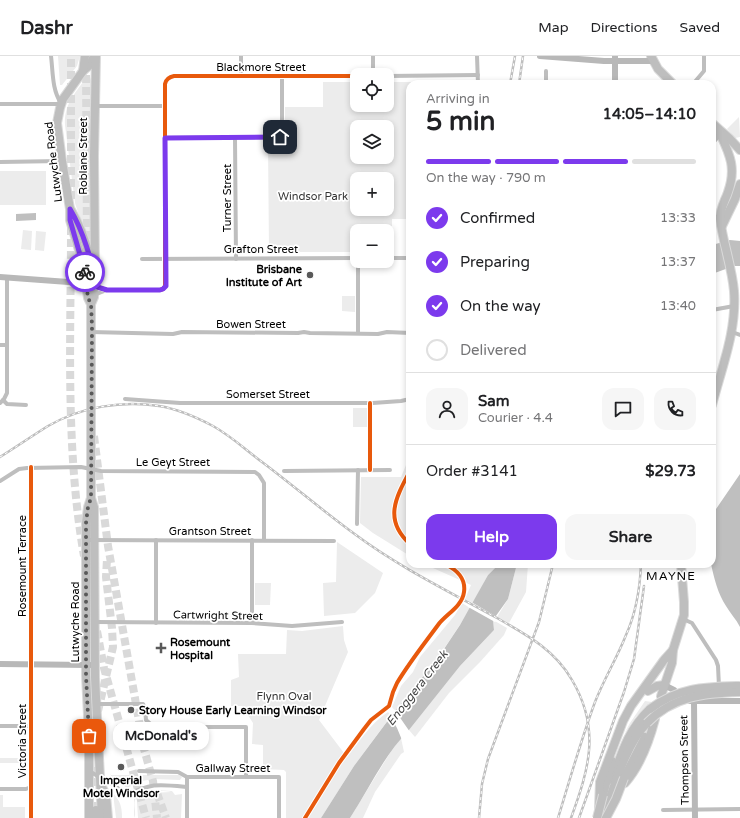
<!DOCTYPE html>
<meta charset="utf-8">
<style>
:root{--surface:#fff;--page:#f6f6f6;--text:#202124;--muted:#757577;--line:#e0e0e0;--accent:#7c3aed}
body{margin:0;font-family:"Varela Round",sans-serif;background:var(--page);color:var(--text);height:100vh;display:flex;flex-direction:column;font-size:15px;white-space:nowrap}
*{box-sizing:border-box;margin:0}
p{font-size:13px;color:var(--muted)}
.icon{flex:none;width:22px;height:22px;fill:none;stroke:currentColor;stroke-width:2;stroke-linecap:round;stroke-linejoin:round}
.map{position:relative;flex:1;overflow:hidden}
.drawer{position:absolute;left:406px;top:24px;width:310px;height:488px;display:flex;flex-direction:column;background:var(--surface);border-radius:12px;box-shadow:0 2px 6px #0003}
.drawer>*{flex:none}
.fabs{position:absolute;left:350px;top:12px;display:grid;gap:8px}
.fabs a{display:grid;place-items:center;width:44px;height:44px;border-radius:8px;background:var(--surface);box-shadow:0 2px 6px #0003;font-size:20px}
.pin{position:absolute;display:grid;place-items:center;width:34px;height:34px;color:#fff;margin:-17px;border-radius:8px;box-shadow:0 2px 6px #0006}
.courier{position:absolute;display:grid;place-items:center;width:40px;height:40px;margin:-20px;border:3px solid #7c3aed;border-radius:50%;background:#fff;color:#222;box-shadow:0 1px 5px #0007}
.bubble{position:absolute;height:28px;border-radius:12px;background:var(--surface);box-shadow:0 2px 6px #0003;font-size:13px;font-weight:700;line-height:28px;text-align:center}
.overview em{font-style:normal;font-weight:700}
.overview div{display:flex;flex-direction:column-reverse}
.overview{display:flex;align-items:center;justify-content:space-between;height:68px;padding:0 20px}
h1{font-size:26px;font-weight:700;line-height:30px}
.bar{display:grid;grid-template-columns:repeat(4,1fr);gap:6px 4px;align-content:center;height:48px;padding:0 20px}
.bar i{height:5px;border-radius:3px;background:var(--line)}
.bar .selected{background:var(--accent)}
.bar p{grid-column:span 4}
.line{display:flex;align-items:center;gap:10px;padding:0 20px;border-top:1px solid var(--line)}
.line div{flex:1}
.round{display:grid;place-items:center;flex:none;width:42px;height:42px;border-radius:12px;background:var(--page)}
ol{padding:0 20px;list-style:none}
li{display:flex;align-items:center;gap:12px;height:44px}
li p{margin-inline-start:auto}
li .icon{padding:4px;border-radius:50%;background:var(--accent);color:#fff;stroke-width:4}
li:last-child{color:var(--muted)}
li i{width:22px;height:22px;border:2px solid var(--line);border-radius:50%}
.button{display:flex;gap:8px;margin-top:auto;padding:8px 20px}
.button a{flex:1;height:46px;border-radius:12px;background:var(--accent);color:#fff;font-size:16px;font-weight:700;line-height:46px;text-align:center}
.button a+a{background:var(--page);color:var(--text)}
header{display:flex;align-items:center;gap:24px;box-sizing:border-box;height:56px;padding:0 20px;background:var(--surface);border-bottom:1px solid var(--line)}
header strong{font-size:19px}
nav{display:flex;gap:22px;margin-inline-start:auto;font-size:14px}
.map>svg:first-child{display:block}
.green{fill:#ececec;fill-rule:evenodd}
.water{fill:#bfbfbf}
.pier{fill:#fff}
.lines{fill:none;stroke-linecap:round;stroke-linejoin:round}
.highway-tunnel{stroke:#d9d9d9;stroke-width:8;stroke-dasharray:8 4;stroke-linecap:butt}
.highway-casing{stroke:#dbdbdb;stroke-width:10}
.street{stroke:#bebebe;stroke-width:4}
.secondary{stroke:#b8b8b8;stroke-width:6}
.highway{stroke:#bebebe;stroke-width:8}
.rail-casing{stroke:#bebebe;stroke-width:2.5}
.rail{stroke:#fff;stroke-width:1;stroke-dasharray:3;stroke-linecap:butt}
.highway-bridge-casing{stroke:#dbdbdb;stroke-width:10;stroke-linecap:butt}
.highway-bridge{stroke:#bebebe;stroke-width:8}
.cycleway-casing{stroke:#fff;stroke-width:6}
.cycleway{stroke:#e8590c;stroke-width:4}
.done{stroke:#595959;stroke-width:4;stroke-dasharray:0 7.2}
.route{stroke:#7c3aed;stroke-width:5}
.poi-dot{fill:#595959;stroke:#fff;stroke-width:1.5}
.labels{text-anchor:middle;stroke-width:3.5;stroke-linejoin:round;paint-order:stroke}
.street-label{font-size:11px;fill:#000;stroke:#fff}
.park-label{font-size:11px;fill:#333;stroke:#fff}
.poi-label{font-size:11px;font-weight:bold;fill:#000;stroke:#fff;text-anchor:start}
.neighbourhood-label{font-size:12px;letter-spacing:1px;fill:#000;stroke:#fff}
.water-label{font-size:12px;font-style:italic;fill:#444;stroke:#fff}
</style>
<header>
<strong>Dashr</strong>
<nav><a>Map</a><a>Directions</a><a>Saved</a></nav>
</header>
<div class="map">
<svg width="740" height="762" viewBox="0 0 740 762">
<rect width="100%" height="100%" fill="#fff"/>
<g class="green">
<path d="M58,0h22l-3,10 -15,19h-2z"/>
<path d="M87,21h3l1,3v171l-16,-48 -10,-78c-1,-21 10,-32 22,-48z"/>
<path d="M323,26h34v23h30v-23h76l4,2h-57v135h-18v33h-5v-21h-30v21h-88l-1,-108h17v-37h38zM357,71h30v30h-30zM357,123h30v30h-30z"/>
<path d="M739,61l1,20 -5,1 -8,-9z"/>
<rect x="0" y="115" width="46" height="34"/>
<path d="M23,174l9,1 -1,19 -10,-1z"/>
<path d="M36,175l10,1 -2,19 -9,-1z"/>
<path d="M342,240h13v16l-13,-1z"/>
<rect x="353" y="352" width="14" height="19"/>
<path d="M406,352h4v148l-37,-23 -13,-10 1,-46h40l5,-12z"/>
<path d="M337,486l46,31 -8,20 -20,20 -31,3 -1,-33 13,-1z"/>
<path d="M424,508h75l-11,11 -15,28 -8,-4 6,-14z"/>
<path d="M517,508h11l-2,28 -17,31 -12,-6 11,-18z"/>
<path d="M255,527h16l-1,22h-15z"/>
<path d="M462,547l8,5c-21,37 -48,70 -75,103l-3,-4 9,-21 12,-14 7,-15 35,-42z"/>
<path d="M493,564l14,8 -3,7 -24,27 -31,31 -34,44 -6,-7 51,-64 34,-36z"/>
<path d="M343,570l1,14 4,12 -29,68 28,37c12,-15 24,-34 41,-45l3,4 -37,50 -33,52h-35v-46l-2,-2 -21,-1v-24l-11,-1 1,-21 -11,-17h-11v-26l8,-3 -1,-23h48l1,-24 15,1z"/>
<path d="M645,645l7,1 -17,16 -11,16 6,-11z"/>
<path d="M401,682l3,14 -3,2 -26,38 -12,26h-13l40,-65z"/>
<rect x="0" y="702" width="25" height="5"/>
<path d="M110,717l1,2h68l3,2 -2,3 -27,-1 -11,2 -15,7 -16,-12z"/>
<path d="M156,734l16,1 3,4 7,-1 -1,24h-43l-1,-16 2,-4 12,-5 20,-1c-8,-2 -33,-2 -36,8 -2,6 2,13 -1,18v-20l9,-5z"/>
<path d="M113,737c7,8 9,13 9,25h-6z"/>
<path d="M0,739h3v12h22v11h-25z"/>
</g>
<g class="water">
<path d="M36,157v7l-20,1v-7z"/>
<path d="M730,184l10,1v25h-6l-22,8v-29z"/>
<path d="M740,418v153c-4,-8 -10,-14 -14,-21 -8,-12 -12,-28 -15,-42h1v-30l2,-22z"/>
<path d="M499,508h18l-9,35 -15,21 1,10 -34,36 -51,64c-25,25 -40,59 -59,88h-29l33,-52 41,-55 43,-53 22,-33 28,-50z"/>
</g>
<g class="pier">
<path d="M471,546l2,1 26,15 -4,4 -25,-14 -2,-1z"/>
<path d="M394,653l16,23 -8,8 -5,-12 -7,-13z"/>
</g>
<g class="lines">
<g class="highway-tunnel">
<path d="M86,7l1,182"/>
<path d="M71,143v-143"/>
<path d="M71,171c0,109 -6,221 13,329"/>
<path d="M94,380l14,110 36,203 9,32 4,37"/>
<path d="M97,575l7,37 42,150"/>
<path d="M98,655l15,-64 -1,-19 -6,-51 1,-18"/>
<path d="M157,737l9,25"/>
<path d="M96,754v-43"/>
</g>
<g class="highway-casing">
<g id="highway">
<path d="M94,0l-4,9 -7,6 -20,28 -3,9 -3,15 5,38 8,48v11l14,47 4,31 3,6v194l3,9 1,170 7,141"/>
<path d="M651,0l7,13 15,15"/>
<path d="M83,15l2,-15"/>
<path d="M712,67l17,15 11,12"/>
<path d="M71,154c10,17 17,38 21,58"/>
<path d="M722,170l13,-27 5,-15"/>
<path d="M91,248l3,-7 1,-26 -1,-115 2,-100"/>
<path d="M712,349c10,-38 25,-75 22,-114 -2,-24 -11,-48 -14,-72 0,-11 5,-18 8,-27 9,-25 1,-39 -9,-61"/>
<path d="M648,635l9,-5 7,-1"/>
<path d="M661,640l11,-33 1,-13 11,-35v-13l-3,-38"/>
<path d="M624,722l21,-41"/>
<path d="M612,724c10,-28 16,-50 38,-71"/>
<path d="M625,727c16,-18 24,-41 30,-64"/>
<path d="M101,729l5,10 2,23"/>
<path d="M603,739l9,-34"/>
<path d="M599,751l1,-25 23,-61 8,-15 33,-46 9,-10"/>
<path d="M89,762v-82l-3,-61v-152l2,-16 3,-9"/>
<path d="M96,762v-8"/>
<path d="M603,762c10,-28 23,-75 44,-95"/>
</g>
</g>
<g class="street">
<path d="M51,0c2,16 1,34 10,47"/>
<path d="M241,0v20"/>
<path d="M477,0l1,28"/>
<path d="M373,19v-19"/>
<path d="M387,20l91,-1"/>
<path d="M546,28v-13"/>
<path d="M693,28l11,-13v-15"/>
<path d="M0,48h61"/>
<path d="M95,50h70"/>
<path d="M165,82l115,-1 2,-3v-58"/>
<path d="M235,82l1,121"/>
<path d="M712,88l5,-6 1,-6"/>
<path d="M0,106l62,-1"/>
<path d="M712,159l8,3"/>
<path d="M387,202h23"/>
<path d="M142,203l215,-1"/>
<path d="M94,231l13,3h53l3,-1 2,-3v-202c1,-5 4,-7 9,-8h183"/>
<path d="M94,239l13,-5"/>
<path d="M712,254l22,-4"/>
<path d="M91,276l82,2 9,-2 116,1 6,-1 6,1 68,1 9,-2 23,1"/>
<path d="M732,276l8,3"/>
<path d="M358,277v-72"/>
<path d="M0,289h7"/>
<path d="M125,343l55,4h193l28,-2 9,-2"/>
<path d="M3,344l4,4 19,1"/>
<path d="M0,347l4,-4 3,-6v-115"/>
<path d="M31,411v351"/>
<path d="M370,414v-67"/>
<path d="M284,415l106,-1"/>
<path d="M0,425l19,-12 8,-1 54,-1 20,4 154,1 4,3 5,8v57"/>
<path d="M357,468l1,-54"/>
<path d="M86,484l248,1"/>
<path d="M252,484v83"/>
<path d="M683,563l9,4 24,37 2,6 1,21"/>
<path d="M95,566l157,1 40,3 50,-4"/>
<path d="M156,567v-83"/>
<path d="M96,648h47l2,4 1,12 8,7h92v50"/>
<path d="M0,670h31"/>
<path d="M89,715l28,16 7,9c28,-13 33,-12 63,-9"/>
<path d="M139,715l39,1 9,5h92v41"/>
<path d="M187,721v41"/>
<path d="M0,733h26l5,-2"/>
<path d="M663,754l77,-1"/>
</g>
<g class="secondary">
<path d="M540,0l64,5h49"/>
<path d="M615,0v28"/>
<path d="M0,221l82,6c10,-2 6,-10 9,-17"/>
<path d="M0,608l90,1"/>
<path d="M664,629l10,5"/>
<path d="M690,645h50"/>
<path d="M694,645l1,117"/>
</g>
<use href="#highway" class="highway"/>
<g class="rail-casing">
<g id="rail">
<path d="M510,28l5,-28"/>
<path d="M519,28l4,-28"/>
<path d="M0,401c16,-10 32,-21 48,-31 33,-19 74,-26 111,-20 19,3 37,11 54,20 18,10 33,24 49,36 32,24 62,50 94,73 43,32 94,57 141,83 30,17 58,32 75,62 29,49 17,89 -1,138"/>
<path d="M479,762l3,-34 6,-25 51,-137 14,-58"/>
<path d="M558,762c12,-39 23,-78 37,-116 9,-23 22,-44 31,-67 10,-22 14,-47 15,-71"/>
<path d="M579,762l45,-126 10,-33 10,-73"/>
</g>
</g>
<use href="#rail" class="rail"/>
<g class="highway-bridge-casing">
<g id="highway-bridge">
<path d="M650,653c29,-22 55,-22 90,-23"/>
<path d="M647,667c26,-27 58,-30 93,-31"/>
<path d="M597,762l6,-23"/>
<path d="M606,762l10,-19 8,-21"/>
</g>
</g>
<use href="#highway-bridge" class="highway-bridge"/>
<g class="cycleway-casing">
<g id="cycleway">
<path d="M94,230l13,4h53l3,-1 2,-3v-202c1,-5 4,-7 9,-8h183"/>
<path d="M31,411v351"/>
<path d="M370,414v-67"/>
<path d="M410,415c-14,26 -27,49 0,73"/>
<path d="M305,762l34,-55 25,-34 7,-9 18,-14 4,-14 4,-9c12,-20 27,-39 41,-58 8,-11 24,-18 26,-33 2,-14 -7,-22 -19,-28"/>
</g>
</g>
<use href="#cycleway" class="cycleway"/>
</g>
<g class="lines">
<path class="done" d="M85,216l3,26 3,6 1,22 -1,172 -3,9 -2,16v152l3,61"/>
<path class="route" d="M85,216l-15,-52v-11c12,20 24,54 24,77l13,4h53l3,-1 3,-3 -1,-148 115,-1"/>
</g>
<g class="poi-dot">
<circle cx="310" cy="219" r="4"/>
<path d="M159 586h4v4h4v4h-4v4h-4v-4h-4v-4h4z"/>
<circle cx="131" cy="654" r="4"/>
<circle cx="121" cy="711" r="4"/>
</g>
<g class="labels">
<g class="street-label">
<text x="261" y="15">Blackmore Street</text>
<text transform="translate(83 100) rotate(-90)" y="4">Roblane Street</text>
<text transform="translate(53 106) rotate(-97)" y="4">Lutwyche Road</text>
<text transform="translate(227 142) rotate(-90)" y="4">Turner Street</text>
<text x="261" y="197">Grafton Street</text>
<text x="251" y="272">Bowen Street</text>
<text x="268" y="342">Somerset Street</text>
<text x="173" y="410">Le Geyt Street</text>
<text x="210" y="479">Grantson Street</text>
<text transform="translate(22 510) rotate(-90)" y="4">Rosemount Terrace</text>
<text transform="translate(218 559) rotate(1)" y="4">Cartwright Street</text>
<text transform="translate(75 566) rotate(-90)" y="4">Lutwyche Road</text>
<text transform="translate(22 685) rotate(-90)" y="4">Victoria Street</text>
<text transform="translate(684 704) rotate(-91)" y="4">Thompson Street</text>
<text x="233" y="716">Gallway Street</text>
</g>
<g class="park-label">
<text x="313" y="144">Windsor Park</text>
<text x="284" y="644">Flynn Oval</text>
</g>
<g class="poi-label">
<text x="302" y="217" text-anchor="end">Brisbane<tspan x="302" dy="13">Institute of Art</tspan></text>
<text x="170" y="590">Rosemount<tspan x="170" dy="13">Hospital</tspan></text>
<text x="139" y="658">Story House Early Learning Windsor</text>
<text x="121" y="728" text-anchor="middle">Imperial<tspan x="121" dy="13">Motel Windsor</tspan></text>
</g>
<g class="neighbourhood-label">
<text x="671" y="524">MAYNE</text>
</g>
<g class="water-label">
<text transform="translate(417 632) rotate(-52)" y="4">Enoggera Creek</text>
</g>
</g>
</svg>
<div class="fabs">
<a><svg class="icon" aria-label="locate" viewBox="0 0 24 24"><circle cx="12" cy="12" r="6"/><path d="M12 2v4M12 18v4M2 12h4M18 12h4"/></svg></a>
<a><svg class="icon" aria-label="layers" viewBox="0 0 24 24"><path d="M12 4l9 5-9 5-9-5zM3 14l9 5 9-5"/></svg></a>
<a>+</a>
<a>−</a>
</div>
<div class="pin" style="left:89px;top:680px;background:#ea580c"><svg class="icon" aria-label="bag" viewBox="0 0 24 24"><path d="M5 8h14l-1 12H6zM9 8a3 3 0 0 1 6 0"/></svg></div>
<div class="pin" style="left:280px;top:81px;background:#1f2937"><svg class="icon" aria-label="home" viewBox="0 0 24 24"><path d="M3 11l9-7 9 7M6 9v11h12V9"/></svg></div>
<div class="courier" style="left:85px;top:216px"><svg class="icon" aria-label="bike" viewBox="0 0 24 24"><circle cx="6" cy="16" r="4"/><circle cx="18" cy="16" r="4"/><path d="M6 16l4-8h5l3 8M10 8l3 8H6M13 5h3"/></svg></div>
<div class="bubble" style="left:113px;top:666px;width:96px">McDonald's</div>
<section class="drawer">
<div class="overview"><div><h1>5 min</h1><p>Arriving in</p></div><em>14:05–14:10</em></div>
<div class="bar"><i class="selected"></i><i class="selected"></i><i class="selected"></i><i></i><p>On the way · 790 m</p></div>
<ol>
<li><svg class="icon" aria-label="check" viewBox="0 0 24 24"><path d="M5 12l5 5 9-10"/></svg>Confirmed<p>13:33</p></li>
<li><svg class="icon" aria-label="check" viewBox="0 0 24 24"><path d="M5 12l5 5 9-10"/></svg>Preparing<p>13:37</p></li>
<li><svg class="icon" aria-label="check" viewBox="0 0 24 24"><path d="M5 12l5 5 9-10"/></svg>On the way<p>13:40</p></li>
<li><i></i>Delivered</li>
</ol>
<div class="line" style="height:72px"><a class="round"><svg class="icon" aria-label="person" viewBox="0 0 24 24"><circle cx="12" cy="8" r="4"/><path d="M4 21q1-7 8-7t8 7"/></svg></a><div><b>Sam</b><p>Courier · 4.4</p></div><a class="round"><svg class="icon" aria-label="chat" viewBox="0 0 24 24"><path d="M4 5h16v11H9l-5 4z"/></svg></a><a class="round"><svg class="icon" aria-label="phone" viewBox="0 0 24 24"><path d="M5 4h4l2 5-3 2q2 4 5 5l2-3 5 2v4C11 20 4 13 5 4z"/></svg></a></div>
<div class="line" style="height:52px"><div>Order #3141</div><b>$29.73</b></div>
<div class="button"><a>Help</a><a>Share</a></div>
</section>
</div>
